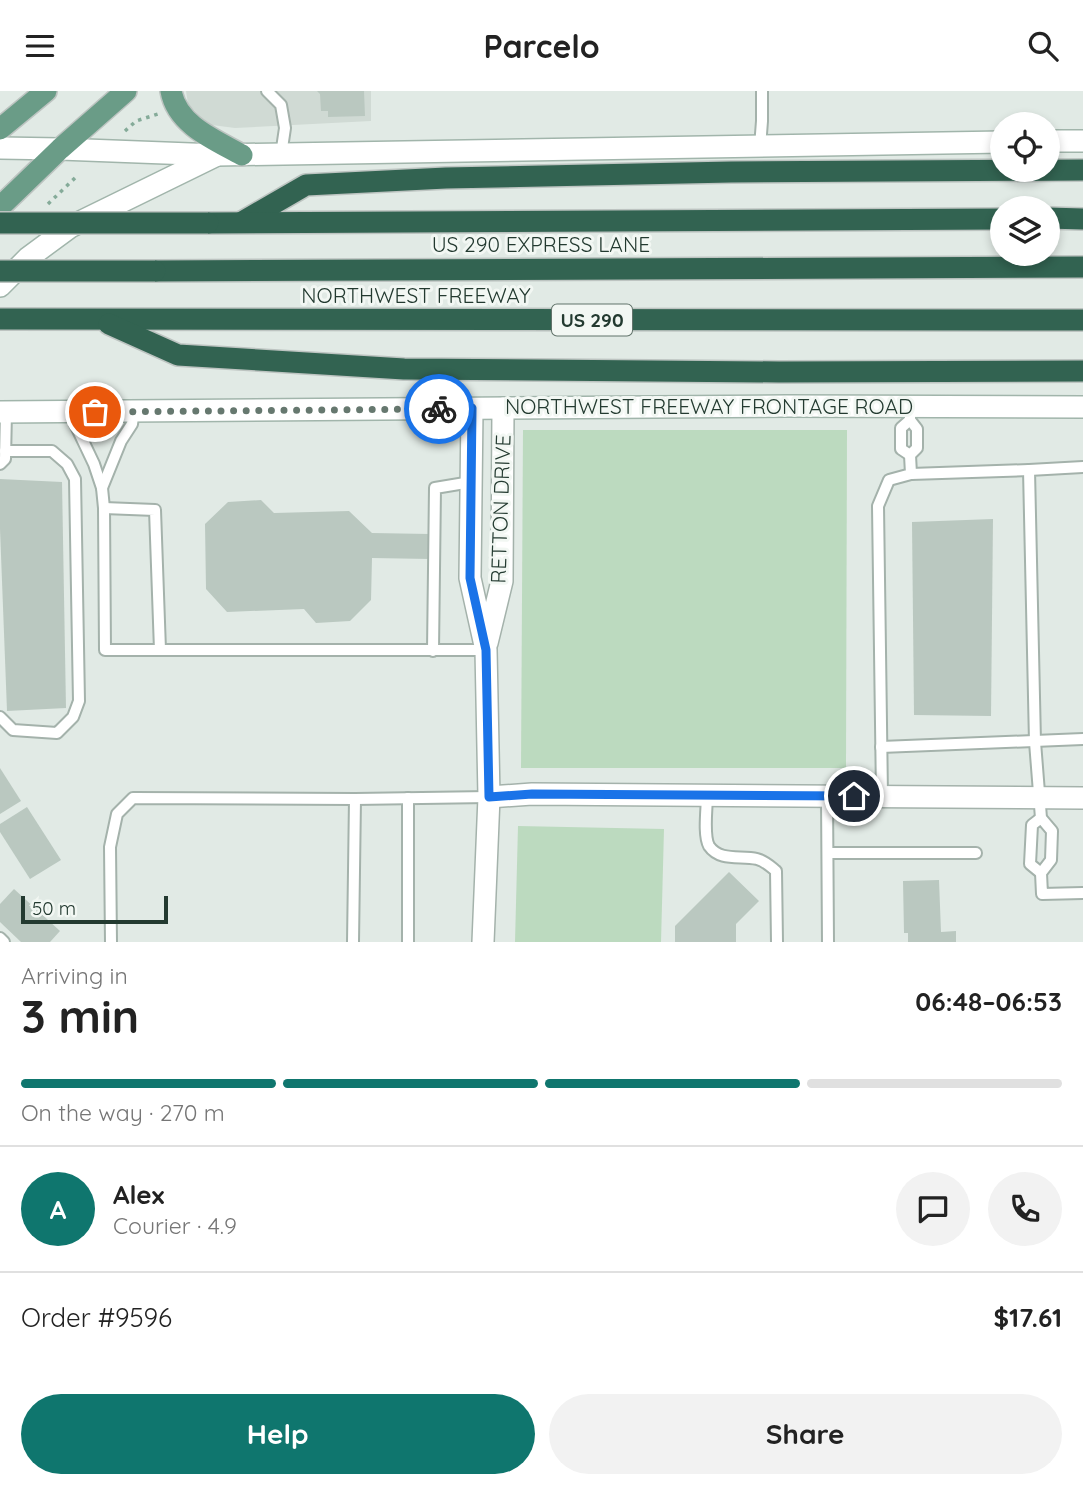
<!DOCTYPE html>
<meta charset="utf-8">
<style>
:root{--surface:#fff;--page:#f2f2f2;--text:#222;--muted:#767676;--line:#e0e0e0;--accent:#0f766e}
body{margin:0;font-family:Quicksand,sans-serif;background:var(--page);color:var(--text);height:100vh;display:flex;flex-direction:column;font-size:26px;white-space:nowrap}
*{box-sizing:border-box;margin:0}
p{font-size:23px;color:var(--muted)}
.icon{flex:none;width:38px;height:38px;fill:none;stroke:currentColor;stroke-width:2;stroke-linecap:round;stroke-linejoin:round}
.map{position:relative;height:851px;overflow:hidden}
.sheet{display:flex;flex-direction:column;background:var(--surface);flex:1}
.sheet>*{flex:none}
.buttons{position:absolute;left:990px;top:21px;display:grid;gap:14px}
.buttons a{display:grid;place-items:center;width:70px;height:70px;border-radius:50%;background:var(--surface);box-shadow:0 4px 10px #0003;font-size:35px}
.scale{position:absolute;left:21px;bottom:18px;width:147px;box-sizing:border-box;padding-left:7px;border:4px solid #233a30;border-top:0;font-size:19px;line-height:24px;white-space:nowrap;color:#233a30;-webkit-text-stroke:5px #f2f7f3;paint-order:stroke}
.pin{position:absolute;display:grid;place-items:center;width:60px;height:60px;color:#fff;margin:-30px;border:4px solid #fff;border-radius:50%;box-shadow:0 2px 7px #0007}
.courier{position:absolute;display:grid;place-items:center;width:70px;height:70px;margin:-35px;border:5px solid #1a73e8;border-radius:50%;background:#fff;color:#222;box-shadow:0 2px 9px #0007}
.summary em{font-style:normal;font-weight:700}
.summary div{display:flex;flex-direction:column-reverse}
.summary{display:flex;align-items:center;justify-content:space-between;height:119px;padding:0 21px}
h1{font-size:46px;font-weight:700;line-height:52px}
.bar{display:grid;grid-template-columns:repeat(4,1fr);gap:10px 7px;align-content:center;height:84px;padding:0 21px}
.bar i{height:9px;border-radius:5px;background:var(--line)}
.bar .active{background:var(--accent)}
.bar p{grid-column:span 4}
.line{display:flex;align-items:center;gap:18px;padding:0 21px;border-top:2px solid var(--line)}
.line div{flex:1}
.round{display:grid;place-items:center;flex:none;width:74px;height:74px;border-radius:37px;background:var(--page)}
.cta{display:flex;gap:14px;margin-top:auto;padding:14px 21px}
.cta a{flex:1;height:80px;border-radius:42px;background:var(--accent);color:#fff;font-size:28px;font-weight:700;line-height:80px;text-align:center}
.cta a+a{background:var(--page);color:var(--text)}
header{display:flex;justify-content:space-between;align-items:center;height:91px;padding:0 21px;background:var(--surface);font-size:32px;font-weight:700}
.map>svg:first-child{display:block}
.built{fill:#d0dad4}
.green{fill:#bcdabf}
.building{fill:#bac8c0}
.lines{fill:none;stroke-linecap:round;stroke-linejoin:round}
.service-casing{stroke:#a4b2ab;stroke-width:14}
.minor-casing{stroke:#a4b2ab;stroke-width:24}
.secondary-casing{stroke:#a1b5ab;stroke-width:24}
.primary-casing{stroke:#bdc4c1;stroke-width:24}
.motorway-casing{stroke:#bdc4c1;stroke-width:24}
.path{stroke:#85ab99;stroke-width:3.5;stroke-dasharray:3.5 5;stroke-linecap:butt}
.service{stroke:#fff;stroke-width:10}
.minor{stroke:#fff;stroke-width:21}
.secondary{stroke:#fff;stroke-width:21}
.primary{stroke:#6a9c87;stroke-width:21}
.motorway{stroke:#326351;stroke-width:21}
.motorway-bridge-casing{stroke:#bdc4c1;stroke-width:24;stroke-linecap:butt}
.motorway-bridge{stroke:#326351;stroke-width:21}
.done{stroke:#66786f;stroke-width:7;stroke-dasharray:0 12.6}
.route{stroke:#1a73e8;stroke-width:9}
.labels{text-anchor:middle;stroke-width:6;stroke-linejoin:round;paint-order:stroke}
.shield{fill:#f2f7f3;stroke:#61736a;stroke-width:2}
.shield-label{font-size:19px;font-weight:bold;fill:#233a30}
.street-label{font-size:21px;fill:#233a30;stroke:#f2f7f3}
</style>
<header><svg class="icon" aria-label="menu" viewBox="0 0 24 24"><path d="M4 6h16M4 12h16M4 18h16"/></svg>Parcelo<svg class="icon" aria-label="search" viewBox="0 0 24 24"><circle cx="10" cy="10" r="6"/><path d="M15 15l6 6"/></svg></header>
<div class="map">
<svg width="1083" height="851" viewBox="0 0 1083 851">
<rect width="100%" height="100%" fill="#e1eae5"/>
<path class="built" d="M186,0h185v30l-136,7 -23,-3 -11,-8 -13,-13z"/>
<g class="green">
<path d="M523,339h324l-1,338h-325z"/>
<path d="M518,735l146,3 -3,113h-146z"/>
</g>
<g class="building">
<path d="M317,0h47l1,25 -37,1v-6h-7l-1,-17z"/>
<path d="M0,388l62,3 4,226 -59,3 -7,-182z"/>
<path d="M261,409l13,13 75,-2 23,22 58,1v25l-58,-1 -1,42 -21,21 -34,2 -12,-14 -77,3 -21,-23 -1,-65 23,-22z"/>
<path d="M993,428l-2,197 -77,-1 -2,-193z"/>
<path d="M0,677l21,33 -21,13z"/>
<path d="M27,716l34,53 -31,19 -30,-47v-8z"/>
<path d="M729,781l30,29 -23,23v18h-61v-16z"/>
<path d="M939,789l2,52 15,-1v11h-48v-9h-4l-1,-52z"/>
<path d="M14,798l46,42 -10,11h-29l-21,-20v-18z"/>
</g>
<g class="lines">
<g class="service-casing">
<g id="service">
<path d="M267,0l14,14 4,23 -4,27"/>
<path d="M760,56l2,-26v-30"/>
<path d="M75,321v12l19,40 8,24 2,20 1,142h381"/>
<path d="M910,364l-9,-6v-21l9,-8"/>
<path d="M0,373l5,-5 1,-47"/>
<path d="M1083,376l-54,3 6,272 6,76 11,13 -1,29 -10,13 1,21 41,-1"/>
<path d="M911,383l118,-4"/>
<path d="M102,397l19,-47 11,-17 2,-13"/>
<path d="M104,417l51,2 5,140"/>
<path d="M433,560l2,-163 36,-6"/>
<path d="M0,626l13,13 44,3 16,-16 6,-16 -4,-222 -8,-15 -15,-13h-47"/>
<path d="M881,656l202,-8"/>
<path d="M707,704c0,13 -4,40 2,51 11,16 32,9 48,13 8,2 13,7 19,12l1,71"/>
<path d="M827,705l1,146"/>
<path d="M882,705l-4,-290 11,-26 22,-6 -1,-19 7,-7v-19l-7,-9v-14"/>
<path d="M408,707v144"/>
<path d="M1041,727l-9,7 -2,39 11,9"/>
<path d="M828,762h148"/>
<path d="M0,847l4,4"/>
<path d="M111,851l-1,-95 7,-33 16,-16 222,1 134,-2"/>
<path d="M353,851l2,-143"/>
</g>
</g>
<g class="minor-casing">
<g id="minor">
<path d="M472,318l-2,169 16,72 3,147 -6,145"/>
<path d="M487,552l15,-62 1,-173"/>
<path d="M489,706l43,-3 551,4"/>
</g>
</g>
<g class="secondary-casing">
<g id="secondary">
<path d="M1048,50h35"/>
<path d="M0,57l60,1 157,6 786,-13"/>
<path d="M0,195l28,-28 42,-31 145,-71"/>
<path d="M0,321l786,-6 297,1"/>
</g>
</g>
<g class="primary-casing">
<g id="primary">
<path d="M171,0c6,34 44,49 71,64"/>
<path d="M0,38l46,-38"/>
<path d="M0,116l60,-58 66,-58"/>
</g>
</g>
<g class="motorway-casing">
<g id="motorway">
<path d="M1048,127l35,1"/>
<path d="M242,131l64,-37 140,-7 285,-6 352,-2"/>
<path d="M208,132l795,-4"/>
<path d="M155,180l928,-4"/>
<path d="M0,228l1083,1"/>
<path d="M109,233l69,31 226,14 375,3 304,-1"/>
</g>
</g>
<g class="path">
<path d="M125,40l11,-10 22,-7"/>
<path d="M48,113l29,-28"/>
</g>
<use href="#service" class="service"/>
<use href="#minor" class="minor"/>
<use href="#secondary" class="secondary"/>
<use href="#primary" class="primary"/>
<use href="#motorway" class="motorway"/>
<g class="motorway-bridge-casing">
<g id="motorway-bridge">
<path d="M0,132h208"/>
<path d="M0,180h155"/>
</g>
</g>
<use href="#motorway-bridge" class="motorway-bridge"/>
</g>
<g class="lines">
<path class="done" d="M95,321l344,-3"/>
<path class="route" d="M439,318l33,-1 -2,170 16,72 3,147 43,-3 322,2"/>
</g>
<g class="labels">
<rect class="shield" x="552" y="213.5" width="80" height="31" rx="5"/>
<g class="shield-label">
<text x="592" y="236">US 290</text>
</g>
<g class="street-label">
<text x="541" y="161">US 290 EXPRESS LANE</text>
<text x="416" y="212">NORTHWEST FREEWAY</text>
<text x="709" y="323">NORTHWEST FREEWAY FRONTAGE ROAD</text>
<text transform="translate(501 418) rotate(-88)" y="7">RETTON DRIVE</text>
</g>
</g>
</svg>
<div class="buttons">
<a><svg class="icon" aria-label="locate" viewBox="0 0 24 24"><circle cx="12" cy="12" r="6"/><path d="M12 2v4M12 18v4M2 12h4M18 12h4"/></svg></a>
<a><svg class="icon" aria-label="layers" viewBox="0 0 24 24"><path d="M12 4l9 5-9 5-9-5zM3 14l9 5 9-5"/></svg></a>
</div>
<div class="scale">50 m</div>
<div class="pin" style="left:95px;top:321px;background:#ea580c"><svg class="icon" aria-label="bag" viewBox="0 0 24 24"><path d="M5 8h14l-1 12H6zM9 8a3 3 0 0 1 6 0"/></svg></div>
<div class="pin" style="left:854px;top:705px;background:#1f2937"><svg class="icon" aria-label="home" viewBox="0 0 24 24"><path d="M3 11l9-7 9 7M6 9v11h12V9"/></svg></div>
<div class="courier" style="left:439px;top:318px"><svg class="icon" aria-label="bike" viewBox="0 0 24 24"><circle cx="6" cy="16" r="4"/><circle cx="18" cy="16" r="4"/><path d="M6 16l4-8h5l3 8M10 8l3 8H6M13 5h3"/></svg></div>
</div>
<section class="sheet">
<div class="summary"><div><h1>3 min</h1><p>Arriving in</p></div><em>06:48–06:53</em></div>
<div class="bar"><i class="active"></i><i class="active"></i><i class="active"></i><i></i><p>On the way · 270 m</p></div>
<div class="line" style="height:126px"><b class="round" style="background:var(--accent);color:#fff">A</b><div><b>Alex</b><p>Courier · 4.9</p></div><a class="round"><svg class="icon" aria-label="chat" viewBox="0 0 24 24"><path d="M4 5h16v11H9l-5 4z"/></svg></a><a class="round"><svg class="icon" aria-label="phone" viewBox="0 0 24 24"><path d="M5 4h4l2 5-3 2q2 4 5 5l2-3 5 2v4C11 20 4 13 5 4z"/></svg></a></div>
<div class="line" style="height:91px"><div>Order #9596</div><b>$17.61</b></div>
<div class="cta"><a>Help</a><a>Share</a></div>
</section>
